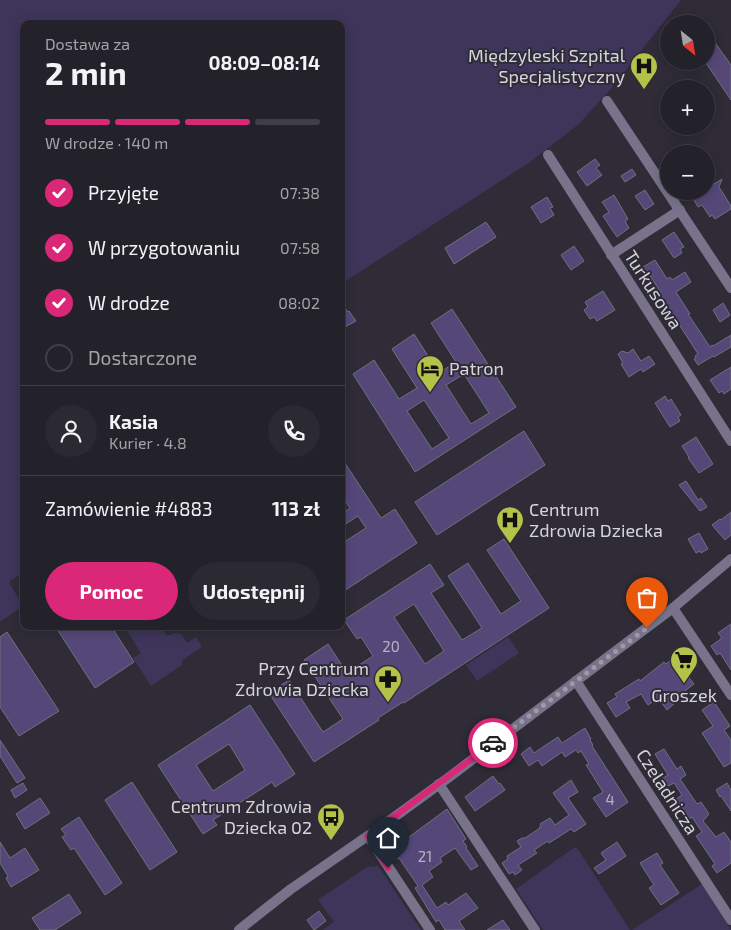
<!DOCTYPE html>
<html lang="pl">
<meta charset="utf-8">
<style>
:root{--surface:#232129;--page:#2b2931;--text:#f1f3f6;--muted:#a3a3a8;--line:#403e46;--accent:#db2777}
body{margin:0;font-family:"Exo 2",sans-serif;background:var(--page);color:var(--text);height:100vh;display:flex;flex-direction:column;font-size:19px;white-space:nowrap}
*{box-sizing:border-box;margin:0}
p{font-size:16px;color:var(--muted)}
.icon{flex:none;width:28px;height:28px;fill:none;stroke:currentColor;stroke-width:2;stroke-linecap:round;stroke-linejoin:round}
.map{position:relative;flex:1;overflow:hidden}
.details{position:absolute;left:20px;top:20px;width:325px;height:610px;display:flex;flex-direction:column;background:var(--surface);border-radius:10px;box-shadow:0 2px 12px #0003,0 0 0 1px var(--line)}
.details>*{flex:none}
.needle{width:32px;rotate:150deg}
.fabs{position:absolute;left:660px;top:15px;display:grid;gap:10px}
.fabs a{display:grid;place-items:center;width:55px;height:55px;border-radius:50%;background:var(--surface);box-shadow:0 2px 12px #0003,0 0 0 1px var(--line);font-size:25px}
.pin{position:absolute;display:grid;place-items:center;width:42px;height:42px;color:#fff;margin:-51px -21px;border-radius:50% 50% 50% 0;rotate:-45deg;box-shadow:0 0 5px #0007}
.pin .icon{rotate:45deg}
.courier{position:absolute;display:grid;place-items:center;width:50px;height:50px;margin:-25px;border:4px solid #db2777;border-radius:50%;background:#fff;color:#222;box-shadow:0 1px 6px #0007}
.summary em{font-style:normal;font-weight:700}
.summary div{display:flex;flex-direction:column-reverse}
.summary{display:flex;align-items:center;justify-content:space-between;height:85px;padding:0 25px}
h1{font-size:32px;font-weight:700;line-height:38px}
.bar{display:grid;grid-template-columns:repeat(4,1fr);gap:8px 5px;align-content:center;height:60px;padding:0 25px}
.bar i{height:6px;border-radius:4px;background:var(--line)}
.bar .active{background:var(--accent)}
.bar p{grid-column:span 4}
.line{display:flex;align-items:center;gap:12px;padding:0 25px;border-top:1px solid var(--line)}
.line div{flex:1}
.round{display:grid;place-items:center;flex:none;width:52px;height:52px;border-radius:26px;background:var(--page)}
ol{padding:0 25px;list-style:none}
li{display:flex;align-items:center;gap:15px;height:55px}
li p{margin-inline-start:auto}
li .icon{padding:5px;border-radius:50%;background:var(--accent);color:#fff;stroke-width:4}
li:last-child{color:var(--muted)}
li i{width:28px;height:28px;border:2px solid var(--line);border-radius:50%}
.action{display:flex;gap:10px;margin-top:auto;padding:10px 25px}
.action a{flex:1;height:58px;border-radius:30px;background:var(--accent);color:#fff;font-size:20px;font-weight:700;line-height:58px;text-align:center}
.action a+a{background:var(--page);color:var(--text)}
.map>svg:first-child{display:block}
.green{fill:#3e355a}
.building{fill:#554879;stroke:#716f7c;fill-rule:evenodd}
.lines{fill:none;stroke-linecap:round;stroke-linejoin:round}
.minor{stroke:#78738b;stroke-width:10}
.tertiary{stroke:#78738b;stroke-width:10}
.done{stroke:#9c9aa2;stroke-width:5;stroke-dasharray:0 9}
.route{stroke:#db2777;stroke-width:6}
.labels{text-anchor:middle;stroke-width:4;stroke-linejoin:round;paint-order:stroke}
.number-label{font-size:15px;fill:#b6b2c3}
.poi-label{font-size:18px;fill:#d6d5dc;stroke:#2f2c37;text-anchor:end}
.street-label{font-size:18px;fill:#d6d5dc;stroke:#2f2c37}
</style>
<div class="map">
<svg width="731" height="930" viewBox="0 0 731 930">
<rect width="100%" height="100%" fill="#2f2c37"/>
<g class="green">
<path d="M0,0h681l-66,84 -36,40 -49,38 -189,122v-260h-317v548l-15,10 14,24 -23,16z"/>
<path d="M124,626h36l7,10 8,-3 6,1 6,9 9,-6 6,10 -20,13v5l-31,21 -18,-28 8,-5z"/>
<path d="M508,637l11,16 -42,28 -11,-16z"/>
<path d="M575,847l4,4 51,79h-87l-27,-41z"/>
<path d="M378,866l43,64h-98l11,-8 -16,-22 49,-33z"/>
<path d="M702,884l29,46h-99z"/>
</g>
<g class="building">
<path d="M706,30l25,35v35l-25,-37z"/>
<path d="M595,159l5,6 -4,3 6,7 -15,11 -10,-14z"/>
<path d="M632,169l4,6 -11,7 -4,-6z"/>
<path d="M722,179l-3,8 12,19v3l-16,10 -3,-4 -2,2 -8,-12 -4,2 -5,-9 10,-7h3v-2z"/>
<path d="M645,190l9,14 -9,6 -10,-14z"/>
<path d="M614,195l14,24 -3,2 4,7 -12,9 -14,-21 6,-4 -7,-10z"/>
<path d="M547,197l6,10 -3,1 4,7 -13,8 -10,-16z"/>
<path d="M486,222l10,15 -42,27 -9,-16z"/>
<path d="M674,232l10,15 -4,2 2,4 -8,5 -12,-18z"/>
<path d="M574,246l10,15 -13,9 -10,-15z"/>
<path d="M655,260l12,19 3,-2 2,3 13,-8 6,10 -15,10 14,22h-2l22,33 2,-2 1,1 18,-11v12l-17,10 -1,-1 -15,9 -4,-6 2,-1 -1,-2 3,-2 -21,-33 -3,3 -7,-11 4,-3 -11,-16 1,-1 -12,-19 -2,1 -4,-8z"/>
<path d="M603,291l12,19 -18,11 -3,-4 -4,2 -6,-9 4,-3 -3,-5z"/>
<path d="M341,302l7,10 1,-1 7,10 -11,6 -1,-1 -3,2z"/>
<path d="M723,303l7,12 -10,7 -7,-12z"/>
<path d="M452,309l64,98 -101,65 -62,-98 21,-14 25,39 18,-11 -25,-39 22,-15 25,39 17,-11 -25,-39zM464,374l25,39 -18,11 -25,-39zM424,400l25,38 -17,11 -25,-38z"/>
<path d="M633,349l8,12 8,-5 6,8 -12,8 -2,-3 -12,8 -8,-13 2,-1 -5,-9 4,-3 6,2z"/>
<path d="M731,367v22l-7,5 -2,-3 -3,2 -9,-13z"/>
<path d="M665,396l3,5 3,-2 10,16 -3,2 2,4 -10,6 -15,-24z"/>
<path d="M524,431l21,34 -108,70 -22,-33z"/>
<path d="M696,437l17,27 -14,9 -11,-15 1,-1 -7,-11z"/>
<path d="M341,457l40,61 14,-9 22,34 -76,50v-49l25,-16 -8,-12 -17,11v-13l9,-6 -9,-13z"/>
<path d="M686,481l12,19 3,-2 6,9 -7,4 -21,-26z"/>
<path d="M731,512v23l-6,5 -13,-15 8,-6 1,1z"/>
<path d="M699,533l9,16 -7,4 -1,-2 -4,2 -8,-14z"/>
<path d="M504,539l45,69 -145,95 -1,-1 -25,16 1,2 -65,42 -45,-69 20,-13 34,52 20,-13 -39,-59 24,-16 19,29 26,-17 -12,-19 -4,2 -13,-19 86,-56 14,21 -13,8 31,47 20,-12 -34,-52 20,-13 33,51 20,-13 -34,-51zM414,604l30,47 -19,13 -31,-47z"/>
<path d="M731,624v46l-11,-17 -3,2 -6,-9 11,-8 -4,-5z"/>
<path d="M55,626h56l23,36 -39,26z"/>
<path d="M7,632l52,79 -40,25 -19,-29v-70z"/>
<path d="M674,658l20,26 -21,16 2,3 -8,7 -9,-12 -10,7 -7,-11 -15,8 4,6 -14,9 -9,-14 10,-6 -2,-3 24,-15 1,2 24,-19 2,2z"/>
<path d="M714,702l16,24 -6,4 7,10v23l-7,4 -22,-34 11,-7 -11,-16z"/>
<path d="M250,705l45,69 -20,13 -3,-5 -59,38 4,5 -14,9 -45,-69zM229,744l16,26 -32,21 -17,-26z"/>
<path d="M585,728l6,11 -1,1 3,5 -1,1 36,56 -22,15 -13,-19 10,-6 -17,-27 3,-1 -8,-13 -3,2 -2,-3 -11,7 -3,-5 -20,14 -4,-6 -9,6 -8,-12 9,-7 4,6 24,-16 4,6z"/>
<path d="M0,740l25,38 -8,5 -17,-27z"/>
<path d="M664,749l13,20 4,-3 5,9 -6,4 17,25 4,-2 8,12 -6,7 13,16 8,-5 7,10v21l-14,10 -5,-7 3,-2 -19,-28 6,-4 -10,-15 -2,2 -8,-12 -5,3 -5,-8 10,-7 -8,-12 -6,3 -5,-8 5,-3 -13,-21z"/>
<path d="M493,776l6,8 1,-1 5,7 -30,21 -10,-14z"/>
<path d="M571,780l7,12 -10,6 18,26 -12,8 -3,-3 -22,14 -1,-2 -14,9 3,3 -19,12 4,5 -7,5 -2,-3 -4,2 -7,-11 6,-4 -1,-3 14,-9 -4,-6 5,-3h3l15,-10h-1l2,-2 -1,-2 10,-6 5,7 14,-10 -16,-22z"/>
<path d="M132,782l45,70 -27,18 -45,-70z"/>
<path d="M23,783l4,7 -12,8 -4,-8z"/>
<path d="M727,783l4,7v21l-10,-15 -1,1 -4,-7z"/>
<path d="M40,798l10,15 -25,16 -9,-15z"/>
<path d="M447,809l19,30 -3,2 4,6 -1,1 12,18 -7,4 -16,-22 -15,10 2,4 -13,9 4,6 -11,8 15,23 9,-6 2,3 18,-12 12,15 -19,13 6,9h-20l-6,-10 -3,2 -21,-34 3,-2 -19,-28 -2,1 -2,-1 -5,-7z"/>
<path d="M79,817l43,66 -17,12 -31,-47 -3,2 -9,-13 4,-2 -5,-6z"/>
<path d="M0,842l10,16 15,-10 14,22 -28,17 -5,-9 2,-2 -8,-13z"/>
<path d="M617,842l9,14 -27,18 -5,-6 12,-8 -5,-7z"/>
<path d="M657,853l6,10 -3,2 19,28 -18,12 -12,-17 5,-3 -14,-22z"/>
<path d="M69,894l12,19 -26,17h-15l-8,-12z"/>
<path d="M319,911l7,10 -12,9 -7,-10z"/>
<path d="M503,920l7,10h-23z"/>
</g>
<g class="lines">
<g class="minor">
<path d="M607,101l124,187"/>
<path d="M548,155l183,286"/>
<path d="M611,255l69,-45"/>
<path d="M673,608l58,87"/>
<path d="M576,681l155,239"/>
<path d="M439,784l96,146"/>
<path d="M368,836l62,94"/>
</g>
<path class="tertiary" d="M239,930l25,-20 27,-21 91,-63 66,-48 173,-131 52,-39 58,-49"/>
</g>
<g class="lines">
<path class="done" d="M493,743l154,-115"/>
<path class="route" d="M388,868l-20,-32 125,-93"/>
</g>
<defs>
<g id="hospital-pin" transform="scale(1.4375)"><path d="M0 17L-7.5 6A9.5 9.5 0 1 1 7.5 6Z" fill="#b5c249" stroke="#2f2c37"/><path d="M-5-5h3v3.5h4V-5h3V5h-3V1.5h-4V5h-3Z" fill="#111"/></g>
<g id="hotel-pin" transform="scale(1.4375)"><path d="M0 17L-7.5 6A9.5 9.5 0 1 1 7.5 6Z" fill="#b5c249" stroke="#2f2c37"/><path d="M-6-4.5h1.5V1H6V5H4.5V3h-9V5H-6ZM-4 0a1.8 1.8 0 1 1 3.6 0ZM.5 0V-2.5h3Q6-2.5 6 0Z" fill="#111"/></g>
<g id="supermarket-pin" transform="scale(1.4375)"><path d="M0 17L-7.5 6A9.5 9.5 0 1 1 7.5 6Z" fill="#b5c249" stroke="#2f2c37"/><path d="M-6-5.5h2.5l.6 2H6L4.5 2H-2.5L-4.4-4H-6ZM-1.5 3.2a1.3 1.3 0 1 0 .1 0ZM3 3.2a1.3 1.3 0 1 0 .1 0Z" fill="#111"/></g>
<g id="pharmacy-pin" transform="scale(1.4375)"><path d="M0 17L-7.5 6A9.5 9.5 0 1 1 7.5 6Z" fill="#b5c249" stroke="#2f2c37"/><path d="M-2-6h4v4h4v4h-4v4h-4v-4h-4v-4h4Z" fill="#111"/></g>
<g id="bus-pin" transform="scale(1.4375)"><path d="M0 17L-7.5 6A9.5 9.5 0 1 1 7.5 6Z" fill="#b5c249" stroke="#2f2c37"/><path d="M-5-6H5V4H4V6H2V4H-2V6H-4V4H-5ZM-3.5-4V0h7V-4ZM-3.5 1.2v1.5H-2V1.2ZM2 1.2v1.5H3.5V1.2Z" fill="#111"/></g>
</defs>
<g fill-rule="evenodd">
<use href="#hospital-pin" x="644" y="66"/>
<use href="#hotel-pin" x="430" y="369"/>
<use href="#hospital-pin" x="510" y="520"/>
<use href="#supermarket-pin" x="684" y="660"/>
<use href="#pharmacy-pin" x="388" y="679"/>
<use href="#bus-pin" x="331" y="817"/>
</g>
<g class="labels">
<g class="number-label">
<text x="391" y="652">20</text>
<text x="610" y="805">4</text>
<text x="425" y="862">21</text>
</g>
<g class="poi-label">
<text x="625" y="62">Międzyleski Szpital<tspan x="625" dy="21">Specjalistyczny</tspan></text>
<text x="449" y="375" text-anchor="start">Patron</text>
<text x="529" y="516" text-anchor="start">Centrum<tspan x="529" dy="21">Zdrowia Dziecka</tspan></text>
<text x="369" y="675">Przy Centrum<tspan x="369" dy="21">Zdrowia Dziecka</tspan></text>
<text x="684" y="702" text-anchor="middle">Groszek</text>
<text x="312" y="813">Centrum Zdrowia<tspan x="312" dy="21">Dziecka 02</tspan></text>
</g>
<g class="street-label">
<text transform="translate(653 290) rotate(57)" y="6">Turkusowa</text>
<text transform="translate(667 792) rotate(57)" y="6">Czeladnicza</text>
</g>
</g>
</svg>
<div class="fabs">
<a><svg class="needle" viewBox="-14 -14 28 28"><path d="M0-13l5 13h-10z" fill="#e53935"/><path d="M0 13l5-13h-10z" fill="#a3a3a8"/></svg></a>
<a>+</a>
<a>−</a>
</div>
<div class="pin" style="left:647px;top:628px;background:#ea580c"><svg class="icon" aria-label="bag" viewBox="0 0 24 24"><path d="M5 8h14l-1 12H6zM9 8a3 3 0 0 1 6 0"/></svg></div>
<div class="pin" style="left:388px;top:868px;background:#1f2937"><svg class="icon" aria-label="home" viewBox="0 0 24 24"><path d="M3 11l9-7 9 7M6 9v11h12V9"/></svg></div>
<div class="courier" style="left:493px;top:743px"><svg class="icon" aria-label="car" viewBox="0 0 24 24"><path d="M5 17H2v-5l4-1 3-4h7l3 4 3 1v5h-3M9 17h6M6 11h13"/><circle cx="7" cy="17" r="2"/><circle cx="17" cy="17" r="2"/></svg></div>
<section class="details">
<div class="summary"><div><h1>2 min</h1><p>Dostawa za</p></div><em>08:09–08:14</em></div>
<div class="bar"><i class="active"></i><i class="active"></i><i class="active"></i><i></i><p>W drodze · 140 m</p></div>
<ol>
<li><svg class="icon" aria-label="check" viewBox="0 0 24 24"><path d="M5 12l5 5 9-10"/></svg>Przyjęte<p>07:38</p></li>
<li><svg class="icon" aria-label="check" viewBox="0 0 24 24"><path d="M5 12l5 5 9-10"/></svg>W przygotowaniu<p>07:58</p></li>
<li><svg class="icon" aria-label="check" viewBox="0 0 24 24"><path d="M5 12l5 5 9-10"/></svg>W drodze<p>08:02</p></li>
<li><i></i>Dostarczone</li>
</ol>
<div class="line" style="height:90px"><a class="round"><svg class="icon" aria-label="person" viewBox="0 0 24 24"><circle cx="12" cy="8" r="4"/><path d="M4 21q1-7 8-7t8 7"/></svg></a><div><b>Kasia</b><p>Kurier · 4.8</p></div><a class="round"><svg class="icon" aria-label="phone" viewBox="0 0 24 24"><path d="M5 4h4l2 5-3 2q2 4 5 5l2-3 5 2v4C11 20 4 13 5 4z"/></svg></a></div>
<div class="line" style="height:65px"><div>Zamówienie #4883</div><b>113 zł</b></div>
<div class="action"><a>Pomoc</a><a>Udostępnij</a></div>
</section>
</div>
